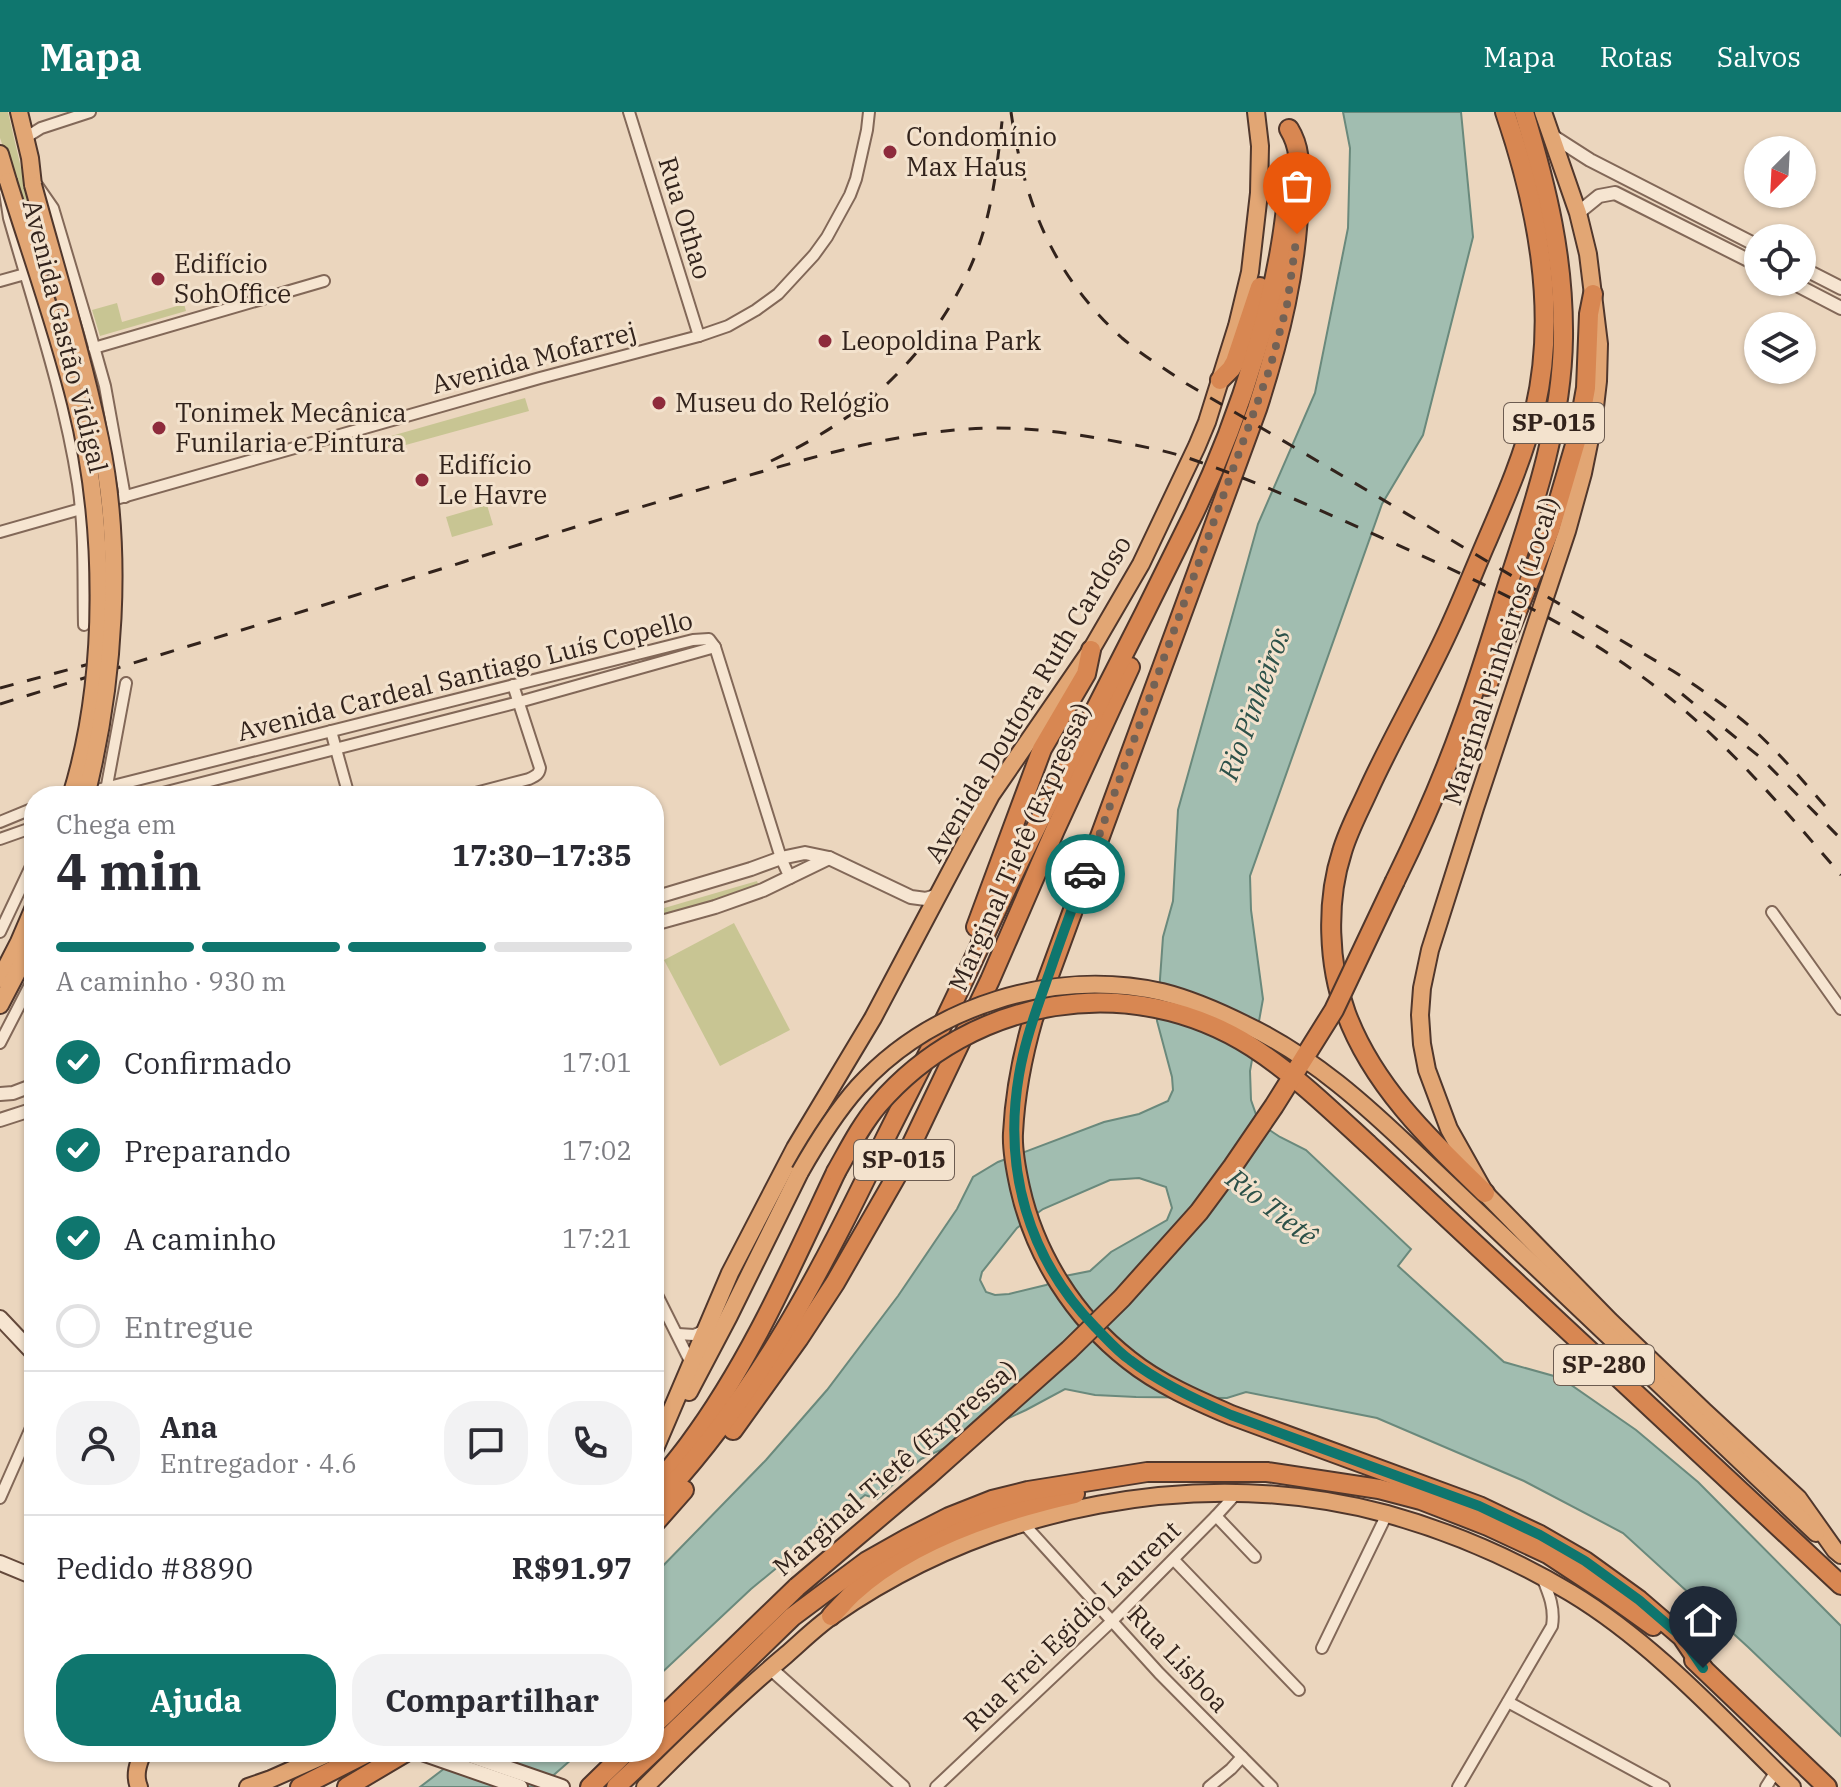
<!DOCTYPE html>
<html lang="pt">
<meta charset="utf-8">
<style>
:root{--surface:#fff;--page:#f2f2f3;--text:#2b2b33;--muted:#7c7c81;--line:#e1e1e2;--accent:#0f766e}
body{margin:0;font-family:"IBM Plex Serif",serif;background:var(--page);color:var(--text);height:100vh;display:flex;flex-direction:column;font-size:30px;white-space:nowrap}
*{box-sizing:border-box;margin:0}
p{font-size:26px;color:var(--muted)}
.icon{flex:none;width:44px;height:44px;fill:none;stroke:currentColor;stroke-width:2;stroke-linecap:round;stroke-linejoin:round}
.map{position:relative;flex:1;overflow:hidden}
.panel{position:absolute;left:24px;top:674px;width:640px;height:976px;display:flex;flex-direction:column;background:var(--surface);border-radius:32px;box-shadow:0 2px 6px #0004}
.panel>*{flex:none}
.needle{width:52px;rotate:204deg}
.fabs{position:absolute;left:1744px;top:24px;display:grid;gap:16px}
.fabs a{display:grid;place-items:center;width:72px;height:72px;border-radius:50%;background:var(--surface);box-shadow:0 2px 6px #0004;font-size:40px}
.pin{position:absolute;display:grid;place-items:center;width:68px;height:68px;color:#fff;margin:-82px -34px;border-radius:50% 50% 50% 0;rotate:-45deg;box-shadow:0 0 8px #0007}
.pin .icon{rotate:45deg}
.courier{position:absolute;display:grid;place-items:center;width:80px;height:80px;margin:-40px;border:6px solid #0f766e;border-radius:50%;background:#fff;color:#222;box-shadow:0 2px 10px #0007}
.headline em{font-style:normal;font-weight:700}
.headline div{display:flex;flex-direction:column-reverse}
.headline{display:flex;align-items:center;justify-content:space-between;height:136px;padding:0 32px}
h1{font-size:52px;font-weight:700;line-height:60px}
.bar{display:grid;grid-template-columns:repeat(4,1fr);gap:12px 8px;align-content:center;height:96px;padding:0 32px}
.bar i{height:10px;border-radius:6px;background:var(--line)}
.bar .selected{background:var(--accent)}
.bar p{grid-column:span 4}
.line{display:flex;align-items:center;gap:20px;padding:0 32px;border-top:2px solid var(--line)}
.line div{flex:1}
.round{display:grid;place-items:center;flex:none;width:84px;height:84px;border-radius:32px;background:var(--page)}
ol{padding:0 32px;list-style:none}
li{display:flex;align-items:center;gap:24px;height:88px}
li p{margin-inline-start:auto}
li .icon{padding:8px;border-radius:50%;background:var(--accent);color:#fff;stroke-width:4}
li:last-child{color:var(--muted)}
li i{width:44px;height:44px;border:4px solid var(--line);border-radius:50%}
.cta{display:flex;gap:16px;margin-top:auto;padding:16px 32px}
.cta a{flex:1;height:92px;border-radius:32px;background:var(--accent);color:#fff;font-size:32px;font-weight:700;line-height:92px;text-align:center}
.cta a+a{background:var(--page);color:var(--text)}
header{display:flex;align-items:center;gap:48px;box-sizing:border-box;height:112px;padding:0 40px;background:var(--accent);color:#fff}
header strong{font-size:38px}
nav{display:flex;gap:44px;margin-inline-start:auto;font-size:28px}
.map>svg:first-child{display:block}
.green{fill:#c8c593}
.water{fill:#a1bdb0;stroke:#6a897c;stroke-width:2;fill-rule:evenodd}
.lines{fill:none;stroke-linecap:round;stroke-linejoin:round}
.minor-casing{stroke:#826858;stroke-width:14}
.tertiary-casing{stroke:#826858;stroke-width:16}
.secondary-casing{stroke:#64493b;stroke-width:18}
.trunk-casing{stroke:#50372c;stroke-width:20}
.motorway-casing{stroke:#50372c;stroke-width:22}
.minor{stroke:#f6e5d1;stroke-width:10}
.tertiary{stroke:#f6e5d1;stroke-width:12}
.secondary{stroke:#f6e5d1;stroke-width:14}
.trunk{stroke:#e2a674;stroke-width:16}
.motorway{stroke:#d88752;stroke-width:18}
.rail{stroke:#32231c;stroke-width:3;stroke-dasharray:14 14;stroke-linecap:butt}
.trunk-bridge-casing{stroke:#50372c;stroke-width:20;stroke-linecap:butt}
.motorway-bridge-casing{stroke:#50372c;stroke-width:22;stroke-linecap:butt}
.trunk-bridge{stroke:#e2a674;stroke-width:16}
.motorway-bridge{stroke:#d88752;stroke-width:18}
.done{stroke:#736255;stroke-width:8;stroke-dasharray:0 14.4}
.route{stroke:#0f766e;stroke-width:10}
.poi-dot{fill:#8e2b3c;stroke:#f3e2cd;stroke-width:3}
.labels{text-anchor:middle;stroke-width:6;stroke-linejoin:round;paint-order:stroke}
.shield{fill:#f3e2cd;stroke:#6c5c51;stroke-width:2}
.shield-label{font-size:24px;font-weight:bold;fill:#32231c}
.poi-label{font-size:26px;fill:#32231c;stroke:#f3e2cd;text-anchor:start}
.street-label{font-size:26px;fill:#32231c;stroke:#f3e2cd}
.water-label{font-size:28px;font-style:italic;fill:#2c5149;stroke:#f3e2cd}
</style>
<header>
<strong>Mapa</strong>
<nav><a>Mapa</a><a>Rotas</a><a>Salvos</a></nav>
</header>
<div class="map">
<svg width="1841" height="1675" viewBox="0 0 1841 1675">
<rect width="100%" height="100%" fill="#ebd6be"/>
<g class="green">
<path d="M0,0h8l26,112 -4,1 -30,-87z"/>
<path d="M117,191l5,19 62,-18 2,7 -86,25 -8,-26z"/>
<path d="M525,286l4,13 -156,43 -3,-12z"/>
<path d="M487,393l6,20 -41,12 -6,-20z"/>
<path d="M757,769l3,9 -106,30v-9z"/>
<path d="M734,811l56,107 -70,36 -56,-106z"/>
</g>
<g class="water">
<path d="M1343,0h118l12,125 -50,198 -41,69 -132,372 1,34 12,89 -13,72 1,29 8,23 21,14 26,13 105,99 -13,17 106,96 57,16 75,52 62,52 143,144v110l-93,-89 -125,-114 -99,-52 -147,-63 -131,-26 -19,6 -91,-1 -41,-2 -30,-6 -39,21 -105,49 -44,40 -12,-4 -114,94 -97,91v-105l112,-115 61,-70 71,-94 59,-87 16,-32 25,-15 106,-40 35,-8 29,-13 5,-11 -1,-13 -15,-56 6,-84 10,-36 5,-91 80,-286 57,-131 33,-165 2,-80zM1139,1066l27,9 6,21 -5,12 -56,32 -21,19 -25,5 -19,9 -37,9 -14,1 -9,-3 -6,-12 2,-8 35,-44 26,-19 67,-29z"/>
<path d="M466,1640h114l-40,35h-120z"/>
</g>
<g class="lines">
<g class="minor-casing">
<g id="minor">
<path d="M629,0l70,224"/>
<path d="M25,26l16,-10 49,-16"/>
<path d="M37,73l16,23 36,121 16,57 20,111"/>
<path d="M5,80l4,26c25,88 55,176 69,266 7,47 5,94 6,141"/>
<path d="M0,169l25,-7"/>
<path d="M94,236l230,-67"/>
<path d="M0,420l540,-154 159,-42 29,-10 28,-16 22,-16 36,-39 13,-18 23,-42 6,-16 11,-49 2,-18"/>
<path d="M715,535l66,211 9,20"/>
<path d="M331,619l18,65"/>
<path d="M85,681l608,-153 16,-1 6,8 -196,55 -368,94"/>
<path d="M105,684l21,-113"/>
<path d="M464,684l65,-17c6,-3 10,-4 11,-11l-27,-83"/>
<path d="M0,710l34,-14"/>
<path d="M0,727l34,-12"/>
<path d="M1772,800l69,97"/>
<path d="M0,820l34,-72"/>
<path d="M0,931l34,-66"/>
<path d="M654,1177l37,74"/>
<path d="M678,1222l16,1 11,-5"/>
<path d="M0,1386l34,-77"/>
<path d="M1216,1404l39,41"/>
<path d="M1023,1411l136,150 113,114"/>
<path d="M1174,1448l125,130"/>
<path d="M1322,1536l65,-134"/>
<path d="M1508,1590l156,85"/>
<path d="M936,1675l176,-166 104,-105 20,-22"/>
<path d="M1209,1675l22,-18 11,-12"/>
<path d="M1458,1675l94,-161c3,-18 -3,-32 -10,-49"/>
<path d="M1766,1675l10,-16"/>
</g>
</g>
<g class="tertiary-casing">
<g id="tertiary">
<path d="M1551,23l39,25 168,86"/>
<path d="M1578,101l21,-17 16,-3 143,72"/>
<path d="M1802,156l39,20"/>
<path d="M1791,170l50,26"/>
<path d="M654,786l97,-29 30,-11 24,-5 24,5 82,39 15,2 12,-4"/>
<path d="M654,812l61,-17 48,-17 66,-32"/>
<path d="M0,982l13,-1 21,-8"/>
<path d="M0,1008l34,-11"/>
<path d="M770,1556l133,119"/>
</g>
</g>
<g class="secondary-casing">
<g id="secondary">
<path d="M0,1206l34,36"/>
<path d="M0,1451l34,14"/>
<path d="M419,1640l101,35"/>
<path d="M461,1640l101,35"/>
</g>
</g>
<g class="trunk-casing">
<g id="trunk">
<path d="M19,0l11,46 3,27"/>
<path d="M1543,0l35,101 10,41 11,90 -1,37 -5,43 -10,49 -16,58 -92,277 -45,142 -8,38 -2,27 2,29 5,26 22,59 36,64 125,128 94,90 94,87 37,52 6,5"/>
<path d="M0,42l8,27"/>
<path d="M0,867l19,-37 15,-35"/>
<path d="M0,893l34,-65"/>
<path d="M1419,1044l397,377"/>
<path d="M689,1280l40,-76 71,-144"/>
<path d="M654,1339l76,-178 65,-125 78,-130 118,-223 100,-145 50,-86 56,-118 10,-24 30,-96 13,-54 9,-79 1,-47 -4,-34"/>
<path d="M139,1675c-5,-12 -1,-23 4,-35"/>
<path d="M248,1675l23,-8 61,-27"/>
<path d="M645,1675c46,-46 92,-91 141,-132 15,-13 30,-28 46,-39 159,-111 368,-152 555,-102 65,18 127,45 184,79 83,50 152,127 221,194"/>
</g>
</g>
<g class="motorway-casing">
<g id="motorway">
<path d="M1289,17c13,21 10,42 10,66 -2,74 -19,143 -42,214l-224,610c-11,38 -18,75 -20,114 -1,18 3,37 7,55 15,67 54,129 109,172 30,24 67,40 102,55l248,91 61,29 45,26 54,39 43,37 21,31"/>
<path d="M1220,268l11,-11 4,-7 25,-75"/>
<path d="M1487,574l63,-156 27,-92 9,-50 3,-74 4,-20"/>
<path d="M1395,769c25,-51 48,-103 67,-156 18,-48 32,-96 47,-144 26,-79 53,-159 54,-243 1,-80 -16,-150 -39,-226"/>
<path d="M976,815l66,-178 44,-75 5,-24"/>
<path d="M1368,1032l473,441"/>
<path d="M1485,1081c-55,-53 -112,-107 -139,-180 -18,-48 -20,-112 -4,-161 6,-21 17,-41 26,-61 25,-55 56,-107 81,-162 13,-28 24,-56 36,-84 19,-44 39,-89 50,-136 23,-99 2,-203 -30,-297"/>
<path d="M733,1318l66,-92 36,-55 62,-108 93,-195 65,-150 75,-163"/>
<path d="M654,1376c12,-15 24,-29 35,-44 61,-82 103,-179 147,-272"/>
<path d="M654,1393c104,-109 167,-234 232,-368 21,-42 43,-84 63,-126 27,-56 52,-112 79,-167 38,-78 78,-155 117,-232 16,-33 33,-66 49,-99 46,-96 86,-220 94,-326"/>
<path d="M654,1412l30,-34"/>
<path d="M831,1504c7,-7 14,-15 21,-22 58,-54 148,-83 223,-100"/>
<path d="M1694,1548l133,127"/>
<path d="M654,1613l143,-138"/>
<path d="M654,1639l138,-134 75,-56 39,-22 43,-22 43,-17 36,-9 119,-19h120l112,17 42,11 67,26 60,28 56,37 49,35"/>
<path d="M300,1675l69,-35"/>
<path d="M347,1675l59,-35"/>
<path d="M590,1675l36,-35"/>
<path d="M616,1675l37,-35"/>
</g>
</g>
<use href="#minor" class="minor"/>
<use href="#tertiary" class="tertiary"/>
<use href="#secondary" class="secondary"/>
<use href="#trunk" class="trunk"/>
<use href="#motorway" class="motorway"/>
<g class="rail">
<path d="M1011,0c13,91 42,163 111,226 20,17 43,31 65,46l486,287c28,18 56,37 81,59 28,26 52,54 77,83"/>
<path d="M771,349c27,-13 54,-28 79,-46 62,-46 114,-113 135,-189 10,-37 14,-76 18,-114"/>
<path d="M0,576l93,-25"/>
<path d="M1682,582l79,64 80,81"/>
<path d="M0,592c184,-57 369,-112 553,-170 67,-21 135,-41 204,-61 78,-22 155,-44 238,-45 47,0 94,8 140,17 20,4 40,8 59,15 64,22 126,50 188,78 99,44 197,88 283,156 66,53 121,117 176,181"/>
</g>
<g class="trunk-bridge-casing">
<g id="trunk-bridge">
<path d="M8,69c23,74 49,146 68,222 30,120 32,274 -5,393"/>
<path d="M33,73c23,84 49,168 67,254 24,113 14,245 -14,357"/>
<path d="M800,1060c17,-30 35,-59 58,-85 75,-82 196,-119 304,-95 28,7 58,20 84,33 66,31 121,81 173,131"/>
</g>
</g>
<g class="motorway-bridge-casing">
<g id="motorway-bridge">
<path d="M836,1060c13,-23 25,-47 42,-67 93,-108 252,-136 374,-58 42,27 79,63 116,97"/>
<path d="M797,1475l131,-111 141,-126 53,-52 77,-86 34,-46 41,-60 60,-96 61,-129"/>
</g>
</g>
<use href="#trunk-bridge" class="trunk-bridge"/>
<use href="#motorway-bridge" class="motorway-bridge"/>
</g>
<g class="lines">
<path class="done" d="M1085,762l185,-506 17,-63 10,-71"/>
<path class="route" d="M1085,762c-12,32 -24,64 -35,97 -12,34 -25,68 -31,104 -16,94 9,183 76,252 11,11 22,24 35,33 30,23 66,40 101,55l248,91 61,29 45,26 54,39 43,37 21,31"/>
</g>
<g class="poi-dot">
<circle cx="890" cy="40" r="8"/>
<circle cx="158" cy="167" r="8"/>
<circle cx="825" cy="229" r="8"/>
<circle cx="659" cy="291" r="8"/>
<circle cx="159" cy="316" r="8"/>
<circle cx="422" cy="368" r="8"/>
</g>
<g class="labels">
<g class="shield">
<rect x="1504" y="291" width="100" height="40" rx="6"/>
<rect x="854" y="1028" width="100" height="40" rx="6"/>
<rect x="1554" y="1233" width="100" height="40" rx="6"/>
</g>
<g class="shield-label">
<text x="1554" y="319">SP-015</text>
<text x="904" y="1056">SP-015</text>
<text x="1604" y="1261">SP-280</text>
</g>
<g class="poi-label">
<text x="906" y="34">Condomínio<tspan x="906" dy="30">Max Haus</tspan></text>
<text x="174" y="161">Edifício<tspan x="174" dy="30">SohOffice</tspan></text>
<text x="841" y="238">Leopoldina Park</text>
<text x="675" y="300">Museu do Relógio</text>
<text x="175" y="310">Tonimek Mecânica<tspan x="175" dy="30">Funilaria e Pintura</tspan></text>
<text x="438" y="362">Edifício<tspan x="438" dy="30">Le Havre</tspan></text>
</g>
<g class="street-label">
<text transform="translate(685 106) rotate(73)" y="9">Rua Othao</text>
<text transform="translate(65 224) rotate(76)" y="9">Avenida Gastão Vidigal</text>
<text transform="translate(534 246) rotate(-15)" y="9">Avenida Mofarrej</text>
<text transform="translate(1501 539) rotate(-72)" y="9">Marginal Pinheiros (Local)</text>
<text transform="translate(465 564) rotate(-14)" y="9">Avenida Cardeal Santiago Luís Copello</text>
<text transform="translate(1028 587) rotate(-59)" y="9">Avenida Doutora Ruth Cardoso</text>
<text transform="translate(1020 735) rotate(-66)" y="9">Marginal Tietê (Expressa)</text>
<text transform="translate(895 1356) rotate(-41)" y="9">Marginal Tietê (Expressa)</text>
<text transform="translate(1072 1514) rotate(-44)" y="9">Rua Frei Egidio Laurent</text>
<text transform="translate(1178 1547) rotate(47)" y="9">Rua Lisboa</text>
</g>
<g class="water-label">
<text transform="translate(1254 592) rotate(-70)" y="10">Rio Pinheiros</text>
<text transform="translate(1272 1095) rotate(38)" y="10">Rio Tietê</text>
</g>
</g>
</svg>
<div class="fabs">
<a><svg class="needle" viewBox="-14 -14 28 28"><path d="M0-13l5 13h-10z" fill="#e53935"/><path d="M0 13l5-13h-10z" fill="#7c7c81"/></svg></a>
<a><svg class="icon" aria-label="locate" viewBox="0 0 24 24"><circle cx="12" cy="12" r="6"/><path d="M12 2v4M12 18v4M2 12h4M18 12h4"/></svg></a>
<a><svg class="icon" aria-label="layers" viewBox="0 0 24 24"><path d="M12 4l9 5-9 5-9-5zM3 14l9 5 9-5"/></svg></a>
</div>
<div class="pin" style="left:1297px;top:122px;background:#ea580c"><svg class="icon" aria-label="bag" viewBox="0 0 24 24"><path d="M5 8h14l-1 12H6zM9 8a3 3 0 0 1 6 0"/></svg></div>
<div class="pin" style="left:1703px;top:1556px;background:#1f2937"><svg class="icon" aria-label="home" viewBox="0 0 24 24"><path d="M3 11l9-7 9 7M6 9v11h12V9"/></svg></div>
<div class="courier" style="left:1085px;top:762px"><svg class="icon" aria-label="car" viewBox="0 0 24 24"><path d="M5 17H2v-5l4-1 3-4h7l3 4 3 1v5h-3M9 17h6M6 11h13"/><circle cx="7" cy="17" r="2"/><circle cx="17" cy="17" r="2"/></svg></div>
<section class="panel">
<div class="headline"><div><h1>4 min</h1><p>Chega em</p></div><em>17:30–17:35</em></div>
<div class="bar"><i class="selected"></i><i class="selected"></i><i class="selected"></i><i></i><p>A caminho · 930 m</p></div>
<ol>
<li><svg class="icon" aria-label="check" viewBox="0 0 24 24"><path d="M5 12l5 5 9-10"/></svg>Confirmado<p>17:01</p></li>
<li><svg class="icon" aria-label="check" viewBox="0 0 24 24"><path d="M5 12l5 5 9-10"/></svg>Preparando<p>17:02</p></li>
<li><svg class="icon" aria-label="check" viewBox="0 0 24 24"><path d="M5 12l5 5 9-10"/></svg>A caminho<p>17:21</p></li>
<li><i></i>Entregue</li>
</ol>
<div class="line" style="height:144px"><a class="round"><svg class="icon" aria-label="person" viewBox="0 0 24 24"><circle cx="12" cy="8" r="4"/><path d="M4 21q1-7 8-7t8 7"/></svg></a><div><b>Ana</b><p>Entregador · 4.6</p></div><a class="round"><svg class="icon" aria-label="chat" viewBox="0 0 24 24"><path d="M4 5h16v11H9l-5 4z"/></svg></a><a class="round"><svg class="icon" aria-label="phone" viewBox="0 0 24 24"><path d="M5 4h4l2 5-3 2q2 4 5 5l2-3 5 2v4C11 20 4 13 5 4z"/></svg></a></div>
<div class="line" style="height:104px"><div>Pedido #8890</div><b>R$91.97</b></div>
<div class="cta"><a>Ajuda</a><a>Compartilhar</a></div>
</section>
</div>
